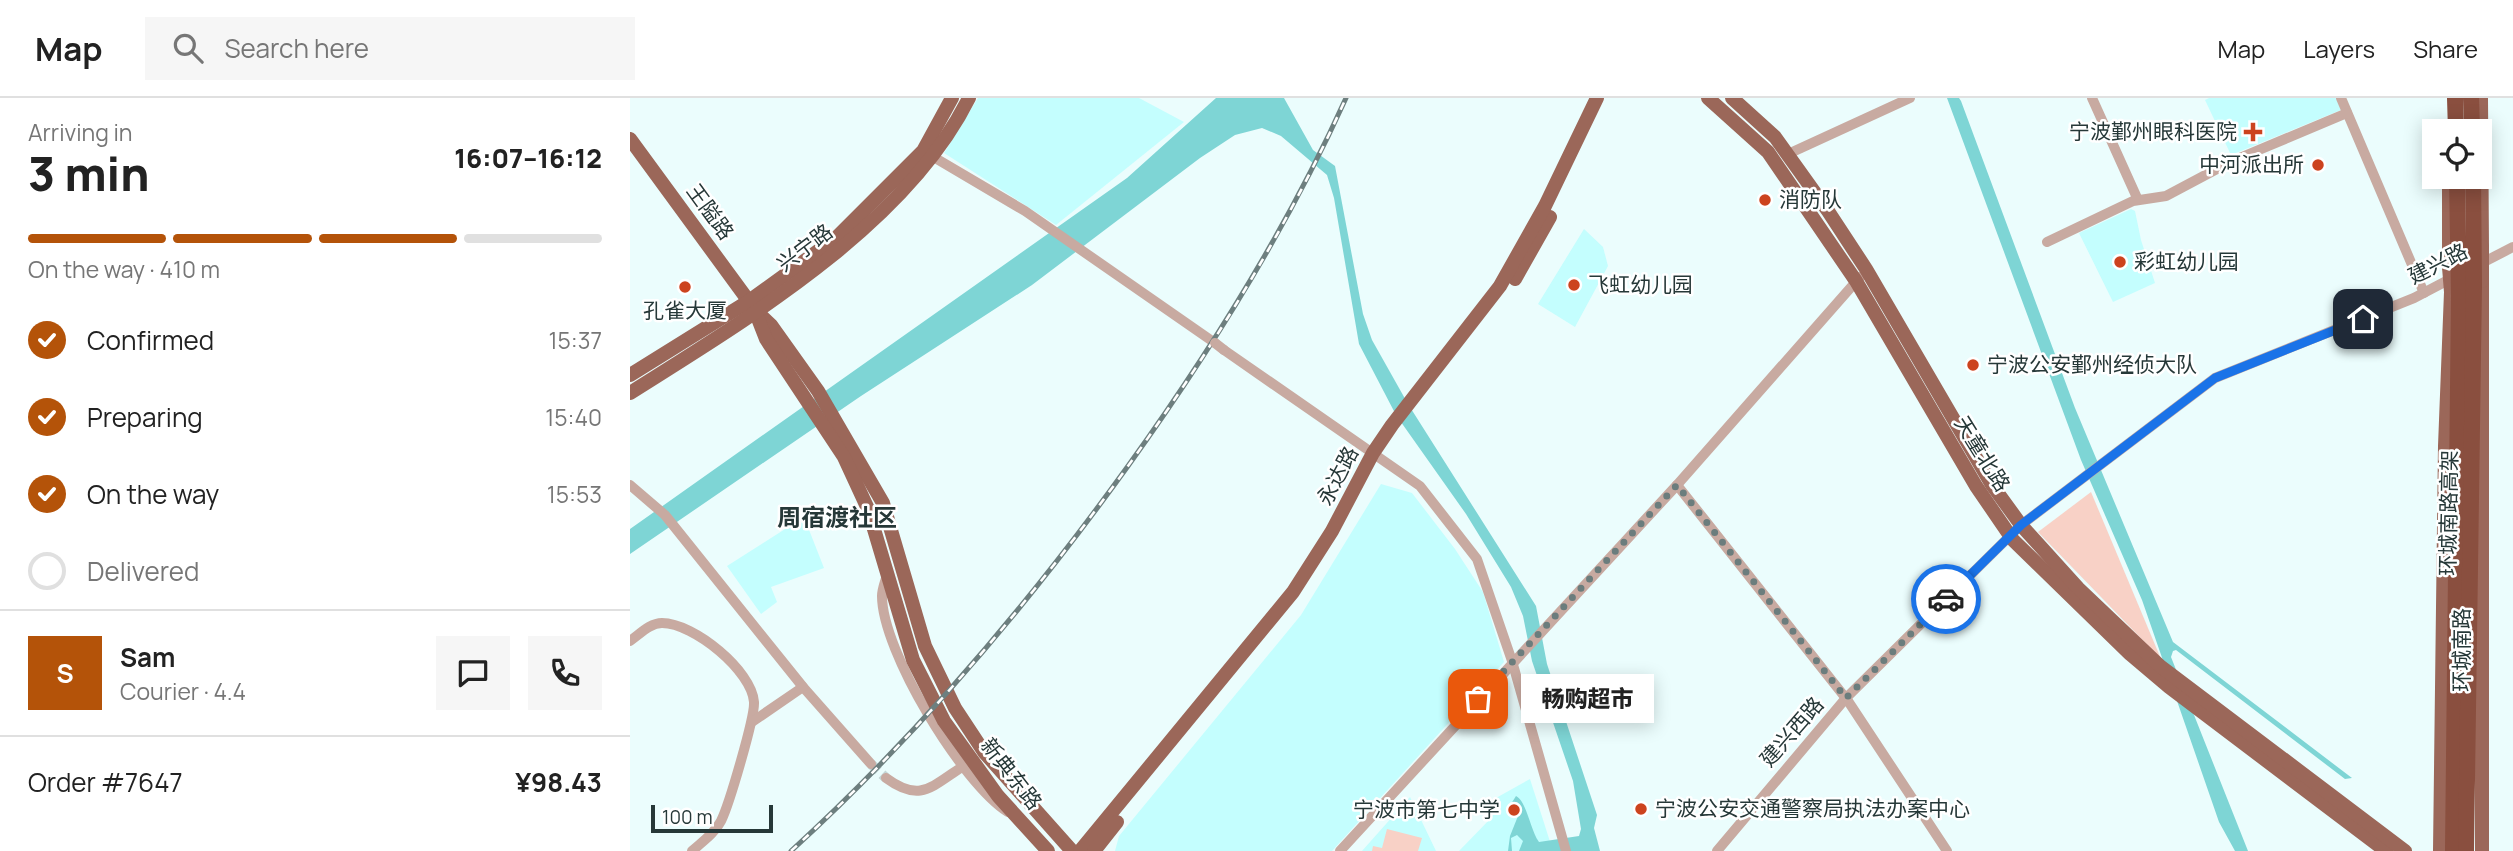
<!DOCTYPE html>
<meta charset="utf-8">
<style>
:root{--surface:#fff;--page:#f6f6f6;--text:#222;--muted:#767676;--line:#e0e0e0;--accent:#b45309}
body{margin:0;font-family:Manrope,"Noto Sans SC",sans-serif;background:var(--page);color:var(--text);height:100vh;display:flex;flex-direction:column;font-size:26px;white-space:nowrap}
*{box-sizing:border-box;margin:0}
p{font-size:23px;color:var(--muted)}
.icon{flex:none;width:38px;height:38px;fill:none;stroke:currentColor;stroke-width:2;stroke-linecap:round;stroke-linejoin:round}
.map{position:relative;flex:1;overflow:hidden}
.side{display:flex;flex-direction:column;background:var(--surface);width:630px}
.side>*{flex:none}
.fabs{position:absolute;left:1792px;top:21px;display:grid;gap:14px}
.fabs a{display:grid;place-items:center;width:70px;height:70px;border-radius:0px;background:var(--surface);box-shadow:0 4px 18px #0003;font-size:35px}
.scale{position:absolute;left:21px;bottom:18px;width:122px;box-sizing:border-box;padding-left:7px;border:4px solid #263838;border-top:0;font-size:19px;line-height:24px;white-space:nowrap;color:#263838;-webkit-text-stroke:5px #fff;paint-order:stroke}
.pin{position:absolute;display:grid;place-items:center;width:60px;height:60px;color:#fff;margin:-30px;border-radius:14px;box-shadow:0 4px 10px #0006}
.courier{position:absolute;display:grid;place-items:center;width:70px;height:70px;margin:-35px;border:5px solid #1a73e8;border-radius:50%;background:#fff;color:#222;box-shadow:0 2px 9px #0007}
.bubble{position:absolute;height:49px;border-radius:0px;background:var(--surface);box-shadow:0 4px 18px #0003;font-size:23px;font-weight:800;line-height:49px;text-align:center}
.summary em{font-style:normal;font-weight:800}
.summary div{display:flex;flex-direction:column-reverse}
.summary{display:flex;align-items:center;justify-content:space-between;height:119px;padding:0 28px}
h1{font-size:46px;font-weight:800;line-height:52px}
.bar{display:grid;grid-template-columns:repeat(4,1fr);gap:10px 7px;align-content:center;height:84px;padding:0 28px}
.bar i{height:9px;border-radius:5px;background:var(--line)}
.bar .active{background:var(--accent)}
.bar p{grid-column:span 4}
.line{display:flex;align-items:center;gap:18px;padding:0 28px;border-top:2px solid var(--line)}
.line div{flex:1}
.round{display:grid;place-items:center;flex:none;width:74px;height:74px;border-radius:0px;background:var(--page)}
ol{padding:0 28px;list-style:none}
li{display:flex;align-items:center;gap:21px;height:77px}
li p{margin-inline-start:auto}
li .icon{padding:7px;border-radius:50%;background:var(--accent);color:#fff;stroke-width:4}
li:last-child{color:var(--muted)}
li i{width:38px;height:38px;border:4px solid var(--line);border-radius:50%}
header{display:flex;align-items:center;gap:42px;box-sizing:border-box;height:98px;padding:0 35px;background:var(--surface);border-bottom:2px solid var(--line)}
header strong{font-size:33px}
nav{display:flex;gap:38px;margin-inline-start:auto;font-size:24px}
.search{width:490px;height:63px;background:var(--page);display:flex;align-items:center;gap:18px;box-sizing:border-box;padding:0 24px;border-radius:0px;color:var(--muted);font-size:26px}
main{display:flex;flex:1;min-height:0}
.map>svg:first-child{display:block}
.built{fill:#c4fefe}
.green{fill:#f8d1c6}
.water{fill:#7ed5d5}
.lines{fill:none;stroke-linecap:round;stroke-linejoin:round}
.minor-tunnel{stroke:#c4d6d6;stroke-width:10;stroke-dasharray:10 5;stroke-linecap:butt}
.minor{stroke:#c8aaa1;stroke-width:10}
.major{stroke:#9b6759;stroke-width:14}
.highway{stroke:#8a4f3f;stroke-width:16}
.rail-casing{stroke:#6d7f7f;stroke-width:5}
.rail{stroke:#fff;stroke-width:2.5;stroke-dasharray:8;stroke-linecap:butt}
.minor-bridge{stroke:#c8aaa1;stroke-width:10}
.major-bridge{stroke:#9b6759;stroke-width:14}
.highway-bridge{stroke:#8a4f3f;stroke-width:16}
.done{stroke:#6b7d7d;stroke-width:7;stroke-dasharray:0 12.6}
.route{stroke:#1a73e8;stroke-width:9}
.poi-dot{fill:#cc431e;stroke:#fff;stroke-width:2.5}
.labels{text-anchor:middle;stroke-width:5;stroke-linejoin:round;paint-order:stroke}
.poi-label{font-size:21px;fill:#263838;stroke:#fff;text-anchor:start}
.street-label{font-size:21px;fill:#263838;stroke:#fff}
.quarter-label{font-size:24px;font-weight:bold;fill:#263838;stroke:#fff}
</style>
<header>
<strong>Map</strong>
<div class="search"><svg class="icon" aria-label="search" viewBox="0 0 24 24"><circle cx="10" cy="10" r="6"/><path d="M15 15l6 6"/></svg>Search here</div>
<nav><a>Map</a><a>Layers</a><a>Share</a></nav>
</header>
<main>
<section class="side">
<div class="summary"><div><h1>3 min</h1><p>Arriving in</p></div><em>16:07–16:12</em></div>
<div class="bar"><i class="active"></i><i class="active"></i><i class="active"></i><i></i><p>On the way · 410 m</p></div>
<ol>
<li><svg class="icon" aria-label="check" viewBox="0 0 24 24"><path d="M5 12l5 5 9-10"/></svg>Confirmed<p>15:37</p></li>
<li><svg class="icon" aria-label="check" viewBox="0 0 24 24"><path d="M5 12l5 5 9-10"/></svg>Preparing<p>15:40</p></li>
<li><svg class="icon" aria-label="check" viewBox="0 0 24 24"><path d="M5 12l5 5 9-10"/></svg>On the way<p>15:53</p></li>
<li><i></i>Delivered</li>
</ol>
<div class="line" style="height:126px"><b class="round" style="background:var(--accent);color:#fff">S</b><div><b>Sam</b><p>Courier · 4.4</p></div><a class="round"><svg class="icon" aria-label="chat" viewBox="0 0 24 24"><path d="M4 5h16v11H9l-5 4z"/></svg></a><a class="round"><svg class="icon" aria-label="phone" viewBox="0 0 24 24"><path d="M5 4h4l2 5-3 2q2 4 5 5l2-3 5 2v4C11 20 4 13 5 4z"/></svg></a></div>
<div class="line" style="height:91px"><div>Order #7647</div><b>¥98.43</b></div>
</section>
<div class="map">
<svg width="1883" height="753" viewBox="0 0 1883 753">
<rect width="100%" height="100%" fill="#ebfdfd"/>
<g class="built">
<path d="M348,0h161l45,24 -128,103 -112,-72z"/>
<path d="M1579,0h127l5,12 -110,45 -26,-55z"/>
<path d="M1501,111l4,2 6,29 14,43 -42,19 -34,-69z"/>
<path d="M954,131l19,18 5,19 -33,61 -37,-23z"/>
<path d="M751,386l31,9 43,56 28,43 21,70 -172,189h-217l4,-15 182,-221z"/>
<path d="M174,419l20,51 -53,19 6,15 -16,12 -34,-48z"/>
<path d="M900,681l23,72h-94l33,-34 -5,-14z"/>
<path d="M780,699l26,54h-74z"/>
</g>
<g class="green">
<path d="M1461,394l70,167 -123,-127z"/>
<path d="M757,731l35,9 -4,13h-46l1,-5 9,2z"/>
</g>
<g class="water">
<path d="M586,0h68l29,52 22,16 28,148 9,26 36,64 128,202 11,58 50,151 -3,13 6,23h-81l4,-10 -6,-6 -6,3 1,13h-4l2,-15 8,-20 -7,-12 5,-8c11,6 14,33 23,46l40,-6 2,-7 -8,-48 -41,-120 -9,-45 -12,-29 -45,-73 -70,-99 -37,-71 -25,-146 -7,-23 -46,-39 -19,-8 -27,7 -35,23 -168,127 -171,111 -231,158v-25l497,-351z"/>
<path d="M1317,0h12l2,3 114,307 98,234 179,136 -7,1 -169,-129 -3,1 -2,6 77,194h-13l-16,-29 -77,-222 -61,-140z"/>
</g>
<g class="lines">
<path class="minor-tunnel" d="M241,666l15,14"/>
<g class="minor">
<path d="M1462,0l46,102"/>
<path d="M1711,0l83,195"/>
<path d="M295,54l100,59 190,132"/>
<path d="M1158,56l122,-56"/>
<path d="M1417,144l86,-41 33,-5 64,-34 117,-49"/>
<path d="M1848,167l35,-18"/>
<path d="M594,252l196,136 57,73 35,102 54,190"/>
<path d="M0,387l35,30 138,172 68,77"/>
<path d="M1047,387l171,216 99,150"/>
<path d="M257,477c-2,7 -5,14 -5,21 0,55 80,187 126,216"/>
<path d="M0,543c10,-7 20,-18 32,-18 32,0 90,48 92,79 1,15 -25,103 -33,119 -6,12 -19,21 -29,30"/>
<path d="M122,624l51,-35"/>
<path d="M256,680c34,25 45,9 76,-11"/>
<path d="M710,753l337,-366 183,-208"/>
<path d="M1087,753l129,-153 175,-173 194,-147 199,-80 40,-21"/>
</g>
<g class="major">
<path d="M1078,0l60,54 88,129 120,205 37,54 117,114 39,33 217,164"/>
<path d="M1102,0l43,39 53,74 38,58 126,216 29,40 57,63 82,78 245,185"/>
<path d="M1851,0l1,149"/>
<path d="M0,41l126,172 15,14 47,66 65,112 42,143 30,62 29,44 88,99"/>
<path d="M1819,79v90"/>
<path d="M885,181l35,-62"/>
<path d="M1852,183v570"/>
<path d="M127,218l9,23 78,118 24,52 45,151 31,61 54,75 50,55"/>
<path d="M0,277l119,-74 87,-63 87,-87 29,-53"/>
<path d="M0,295c117,-74 276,-168 339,-295"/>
<path d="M450,753l213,-259 39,-61 41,-78 19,-28 108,-139 45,-80 52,-108"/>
<path d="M464,753l23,-29"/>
<path d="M1810,753l5,-405 6,-154"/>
</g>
<g class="highway">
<path d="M1825,0l1,33"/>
<path d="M1841,0l1,33"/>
</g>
<g class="rail-casing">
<path id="rail" d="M161,753c126,-115 237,-246 337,-385 84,-117 159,-237 218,-368"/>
</g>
<use href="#rail" class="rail"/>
<path class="minor-bridge" d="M585,245l9,7"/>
<g class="major-bridge">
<path d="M1852,149v34"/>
<path d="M1819,169l2,25"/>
</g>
<g class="highway-bridge">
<path d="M1823,753l6,-555 -2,-119"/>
<path d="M1836,753l8,-567 -1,-107"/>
</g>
</g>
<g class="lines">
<path class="done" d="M848,601l199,-214 169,213 100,-99"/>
<path class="route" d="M1316,501l75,-74 194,-147 148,-59"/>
</g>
<g class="poi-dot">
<path d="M1619.5 23.5h7v7h7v7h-7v7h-7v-7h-7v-7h7z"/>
<circle cx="1688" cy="67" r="7"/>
<circle cx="1135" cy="102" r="7"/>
<circle cx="1490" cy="164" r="7"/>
<circle cx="944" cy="187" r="7"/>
<circle cx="55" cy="189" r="7"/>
<circle cx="1343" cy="267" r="7"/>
<circle cx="1011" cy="711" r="7"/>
<circle cx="884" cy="712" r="7"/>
</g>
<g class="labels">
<g class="poi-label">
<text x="1607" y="41" text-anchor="end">宁波鄞州眼科医院</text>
<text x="1674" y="74" text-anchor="end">中河派出所</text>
<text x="1149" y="109">消防队</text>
<text x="1504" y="171">彩虹幼儿园</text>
<text x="958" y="194">飞虹幼儿园</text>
<text x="55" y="220" text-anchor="middle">孔雀大厦</text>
<text x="1357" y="274">宁波公安鄞州经侦大队</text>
<text x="1025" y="718">宁波公安交通警察局执法办案中心</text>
<text x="870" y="719" text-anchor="end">宁波市第七中学</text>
</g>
<g class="street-label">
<text transform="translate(80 114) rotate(54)" y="7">王隘路</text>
<text transform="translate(175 150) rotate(-37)" y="7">兴宁路</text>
<text transform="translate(1808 166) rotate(-27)" y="7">建兴路</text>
<text transform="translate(1352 356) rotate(58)" y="7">天童北路</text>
<text transform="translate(708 378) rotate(-62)" y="7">永达路</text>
<text transform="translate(1819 415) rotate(-89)" y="7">环城南路高架</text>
<text transform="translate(1832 552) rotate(-90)" y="7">环城南路</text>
<text transform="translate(1162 634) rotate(-49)" y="7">建兴西路</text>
<text transform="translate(381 676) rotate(52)" y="7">新典东路</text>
</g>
<g class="quarter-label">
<text x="207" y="428">周宿渡社区</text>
</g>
</g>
</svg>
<div class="fabs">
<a><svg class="icon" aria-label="locate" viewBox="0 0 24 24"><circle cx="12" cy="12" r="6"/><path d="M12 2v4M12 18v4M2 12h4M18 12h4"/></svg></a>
</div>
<div class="scale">100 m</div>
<div class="pin" style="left:848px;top:601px;background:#ea580c"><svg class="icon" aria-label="bag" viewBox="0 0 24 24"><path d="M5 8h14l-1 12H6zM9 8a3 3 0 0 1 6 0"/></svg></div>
<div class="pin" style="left:1733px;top:221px;background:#1f2937"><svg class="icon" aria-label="home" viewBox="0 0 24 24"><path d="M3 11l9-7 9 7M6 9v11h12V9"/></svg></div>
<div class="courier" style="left:1316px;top:501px"><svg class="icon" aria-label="car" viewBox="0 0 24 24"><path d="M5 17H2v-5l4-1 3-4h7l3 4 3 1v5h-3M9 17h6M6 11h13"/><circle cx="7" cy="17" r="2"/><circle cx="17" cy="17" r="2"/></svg></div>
<div class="bubble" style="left:891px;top:576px;width:133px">畅购超市</div>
</div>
</main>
